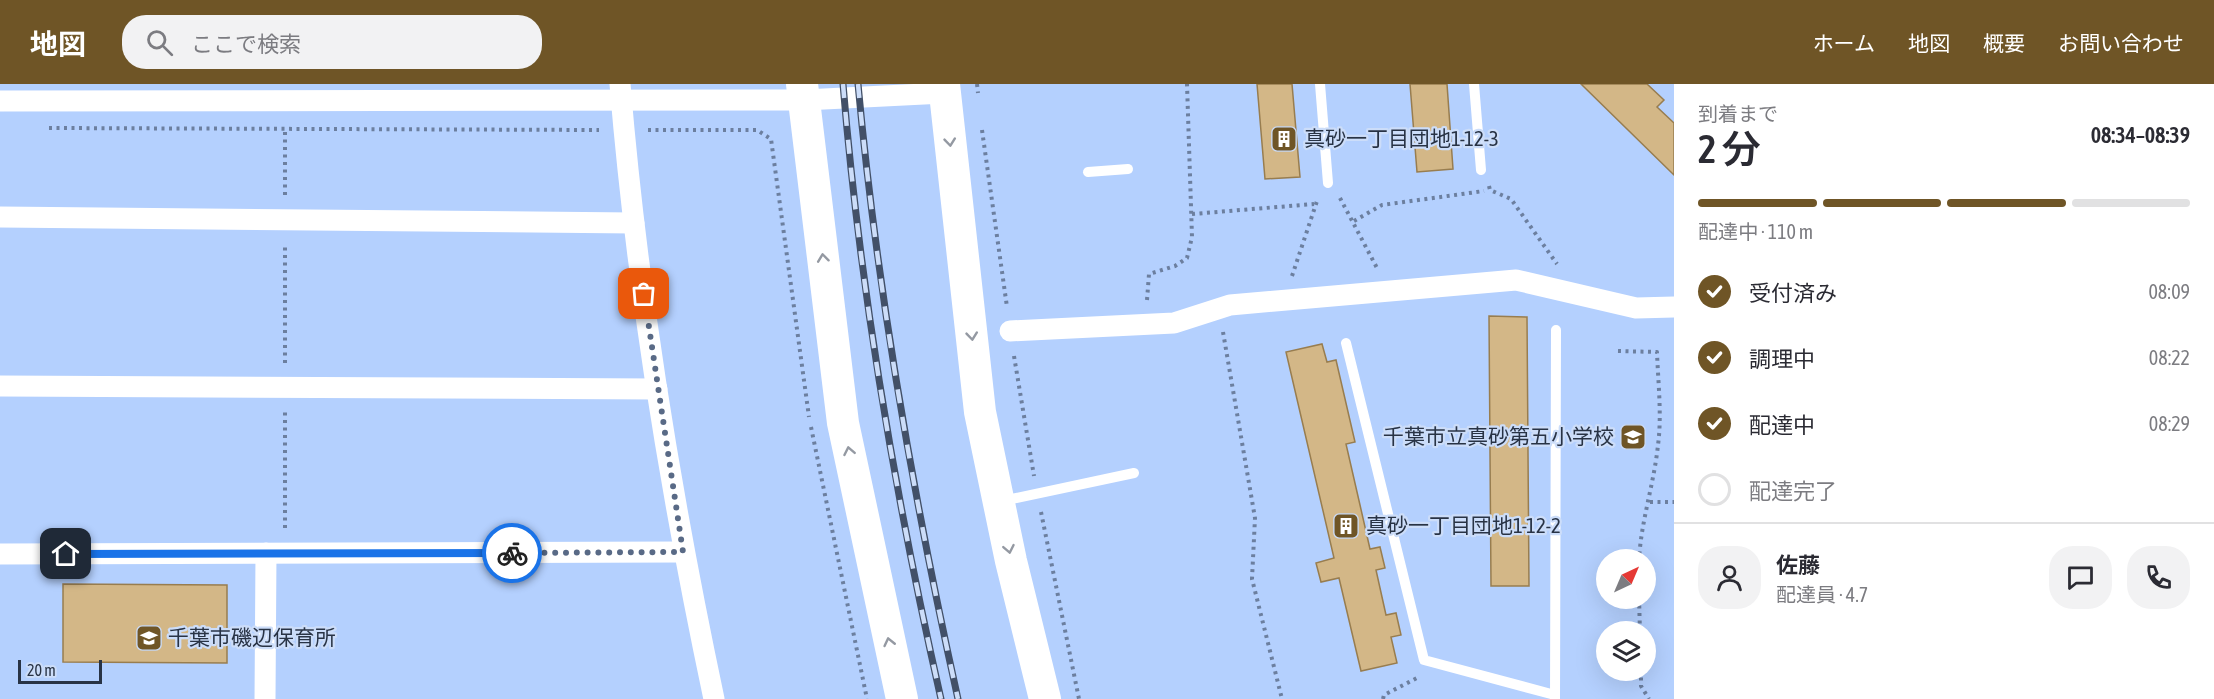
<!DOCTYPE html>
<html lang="ja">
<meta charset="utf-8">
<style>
:root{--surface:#fff;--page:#f2f2f3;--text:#2b2b33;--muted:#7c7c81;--line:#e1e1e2;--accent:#6f5526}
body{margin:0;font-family:"Asap Condensed","Noto Sans JP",sans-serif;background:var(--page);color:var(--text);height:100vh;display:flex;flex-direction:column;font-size:22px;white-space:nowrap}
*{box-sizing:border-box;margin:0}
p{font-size:20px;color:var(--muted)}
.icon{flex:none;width:33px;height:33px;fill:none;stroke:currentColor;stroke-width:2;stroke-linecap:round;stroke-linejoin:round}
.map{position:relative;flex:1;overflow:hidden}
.panel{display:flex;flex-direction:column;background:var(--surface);width:540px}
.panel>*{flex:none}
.needle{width:39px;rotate:44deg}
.controls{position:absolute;left:1596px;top:465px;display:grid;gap:12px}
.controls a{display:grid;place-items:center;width:60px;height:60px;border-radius:50%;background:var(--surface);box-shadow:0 6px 24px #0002;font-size:30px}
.scale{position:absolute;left:18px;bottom:15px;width:84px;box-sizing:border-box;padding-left:6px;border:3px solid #283345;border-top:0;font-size:16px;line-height:21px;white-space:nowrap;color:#283345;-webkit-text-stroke:4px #ccddf9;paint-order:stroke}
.pin{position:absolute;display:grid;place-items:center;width:51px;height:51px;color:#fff;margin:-26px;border-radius:12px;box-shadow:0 3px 9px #0006}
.courier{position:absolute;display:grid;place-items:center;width:60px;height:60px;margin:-30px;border:4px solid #1a73e8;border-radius:50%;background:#fff;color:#222;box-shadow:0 2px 8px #0007}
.overview em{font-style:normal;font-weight:600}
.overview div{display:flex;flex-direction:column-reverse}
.overview{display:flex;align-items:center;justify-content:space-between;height:102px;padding:0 24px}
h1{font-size:39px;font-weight:600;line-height:45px}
.bar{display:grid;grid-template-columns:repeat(4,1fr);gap:9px 6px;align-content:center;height:72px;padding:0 24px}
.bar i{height:8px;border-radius:4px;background:var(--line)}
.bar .selected{background:var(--accent)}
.bar p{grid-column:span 4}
.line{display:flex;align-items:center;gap:15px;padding:0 24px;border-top:2px solid var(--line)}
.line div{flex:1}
.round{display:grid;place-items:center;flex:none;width:63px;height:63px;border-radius:24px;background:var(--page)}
ol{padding:0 24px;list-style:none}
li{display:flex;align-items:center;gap:18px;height:66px}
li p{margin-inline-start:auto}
li .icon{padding:6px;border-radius:50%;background:var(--accent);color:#fff;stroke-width:4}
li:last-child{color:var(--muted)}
li i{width:33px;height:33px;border:3px solid var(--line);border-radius:50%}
header{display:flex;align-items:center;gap:36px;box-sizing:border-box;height:84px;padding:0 30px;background:var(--accent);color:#fff}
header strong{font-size:28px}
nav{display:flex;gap:33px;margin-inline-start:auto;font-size:21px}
.search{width:420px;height:54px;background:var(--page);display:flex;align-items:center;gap:15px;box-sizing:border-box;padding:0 21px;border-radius:24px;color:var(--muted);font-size:22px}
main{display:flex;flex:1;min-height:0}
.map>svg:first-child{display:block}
.building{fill:#d3b787;stroke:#987d4f;stroke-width:1.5}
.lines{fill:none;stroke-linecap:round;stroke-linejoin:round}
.path{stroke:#6c7f9f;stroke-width:4;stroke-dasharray:3 4.5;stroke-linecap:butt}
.lane{stroke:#fff;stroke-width:10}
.street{stroke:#fff;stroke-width:21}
.secondary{stroke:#fff;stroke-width:32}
.rail-casing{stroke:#425068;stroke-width:7}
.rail{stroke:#ccddf9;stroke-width:4.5;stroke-dasharray:14;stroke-linecap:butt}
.oneway{stroke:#9499a2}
.done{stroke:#596a86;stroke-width:6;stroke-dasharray:0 10.8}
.route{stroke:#1a73e8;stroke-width:8}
.labels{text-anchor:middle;stroke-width:4.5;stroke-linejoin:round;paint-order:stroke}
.poi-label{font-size:21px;fill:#283345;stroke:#ccddf9;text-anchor:start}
</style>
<header>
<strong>地図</strong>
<div class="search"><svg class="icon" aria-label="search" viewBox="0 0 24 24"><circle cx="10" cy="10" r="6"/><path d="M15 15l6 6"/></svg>ここで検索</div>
<nav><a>ホーム</a><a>地図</a><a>概要</a><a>お問い合わせ</a></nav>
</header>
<main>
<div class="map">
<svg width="1674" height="615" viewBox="0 0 1674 615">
<rect width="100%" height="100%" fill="#b4d0fe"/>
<g class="building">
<path d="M1257,0h35l8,93 -35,2z"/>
<path d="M1410,0h37l6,85 -36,3z"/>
<path d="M1581,0h66l17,16 -7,7 17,16v52z"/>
<path d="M1489,232l38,1 2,269h-38z"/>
<path d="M1322,260l5,18 9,-2 19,82 -9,2 14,61 10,44 10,-2 5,21 -9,2 10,45 10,-2 5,22 -10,2 6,26 -36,8 -22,-93 -18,4 -5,-19 18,-5 -48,-206z"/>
<path d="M63,500l164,1v78l-164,-1z"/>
</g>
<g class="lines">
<g class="path">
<path d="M977,0l1,9"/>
<path d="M49,44l550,2"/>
<path d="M648,46h109l14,9 38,278"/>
<path d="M982,46l25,177"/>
<path d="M1489,102l1,4 21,9 46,65"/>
<path d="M285,111v-65"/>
<path d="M1340,114l37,70"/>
<path d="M1192,130l122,-10"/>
<path d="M1354,137l28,-16 102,-14"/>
<path d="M1292,192l26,-78"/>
<path d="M1147,216l2,-26 26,-8 12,-8 5,-21 -5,-153"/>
<path d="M1223,248l32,186 -3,61 30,120"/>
<path d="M1618,267l39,1c1,30 5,63 1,93 -4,39 -17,76 -19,115"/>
<path d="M1014,272l20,120"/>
<path d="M285,279v-118"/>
<path d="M811,343l56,272"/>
<path d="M1650,418h24"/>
<path d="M1041,428l38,187"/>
<path d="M285,444v-118"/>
<path d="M1639,514l1,34"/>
<path d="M1641,586v16l8,13"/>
<path d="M1383,615l1,-4 33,-17"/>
</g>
<g class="lane">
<path d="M1320,0l8,99"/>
<path d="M1474,0l7,86"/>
<path d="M1088,88l40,-3"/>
<path d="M1346,259l78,317 131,35"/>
<path d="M1002,417l132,-28"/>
<path d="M1555,615l1,-369"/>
</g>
<g class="street">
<path d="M620,0c17,207 51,412 94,615"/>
<path d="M0,17l804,-1 140,-7"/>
<path d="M0,133l634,6"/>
<path d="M1010,247l164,-8 56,-18 286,-25 120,28 38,-1"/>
<path d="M0,302l657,3"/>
<path d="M0,470l683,-2"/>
<path d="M265,615l1,-146"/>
</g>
<g class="secondary">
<path d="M802,0l41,339 59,276"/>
<path d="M944,0l36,328 31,149 34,138"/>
</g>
<g class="rail-casing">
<g id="rail">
<path d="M843,0c17,207 52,412 98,615"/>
<path d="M858,0c19,207 55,412 100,615"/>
</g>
</g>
<use href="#rail" class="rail"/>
</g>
<defs><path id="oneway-chevron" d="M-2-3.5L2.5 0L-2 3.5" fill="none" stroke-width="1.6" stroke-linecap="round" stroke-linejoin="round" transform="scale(1.5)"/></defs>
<g class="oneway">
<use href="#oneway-chevron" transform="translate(950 58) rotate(84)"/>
<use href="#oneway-chevron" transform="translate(823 174) rotate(-97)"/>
<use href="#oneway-chevron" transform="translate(972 252) rotate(84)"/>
<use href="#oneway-chevron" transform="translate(849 367) rotate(-101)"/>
<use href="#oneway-chevron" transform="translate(1009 465) rotate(79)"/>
<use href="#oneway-chevron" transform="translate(889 558) rotate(-103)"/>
</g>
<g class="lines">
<path class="done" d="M512,469l171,-1 -39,-258"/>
<path class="route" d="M66,470l446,-1"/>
</g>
<defs>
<g id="building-square" transform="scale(1.35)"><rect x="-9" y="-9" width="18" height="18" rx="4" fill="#6f5526" stroke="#ccddf9"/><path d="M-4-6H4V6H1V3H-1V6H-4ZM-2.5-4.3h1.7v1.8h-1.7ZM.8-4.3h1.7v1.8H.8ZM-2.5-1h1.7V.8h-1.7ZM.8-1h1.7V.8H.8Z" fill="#fff"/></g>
<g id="school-square" transform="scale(1.35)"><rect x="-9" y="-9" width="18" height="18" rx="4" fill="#6f5526" stroke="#ccddf9"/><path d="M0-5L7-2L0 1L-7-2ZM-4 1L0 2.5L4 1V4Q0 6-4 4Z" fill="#fff"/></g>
</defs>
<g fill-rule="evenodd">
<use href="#building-square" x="1284" y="55"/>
<use href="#school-square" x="1633" y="353"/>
<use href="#building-square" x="1346" y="442"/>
<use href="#school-square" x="149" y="554"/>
</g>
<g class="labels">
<g class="poi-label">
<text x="1304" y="62">真砂一丁目団地1-12-3</text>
<text x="1614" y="360" text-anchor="end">千葉市立真砂第五小学校</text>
<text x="1366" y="449">真砂一丁目団地1-12-2</text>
<text x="168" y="561">千葉市磯辺保育所</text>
</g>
</g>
</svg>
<div class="controls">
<a><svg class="needle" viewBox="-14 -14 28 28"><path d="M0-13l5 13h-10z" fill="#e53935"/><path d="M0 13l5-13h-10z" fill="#7c7c81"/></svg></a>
<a><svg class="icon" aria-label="layers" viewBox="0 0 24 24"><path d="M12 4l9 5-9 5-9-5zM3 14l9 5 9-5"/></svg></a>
</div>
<div class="scale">20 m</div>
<div class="pin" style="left:644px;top:210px;background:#ea580c"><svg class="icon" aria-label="bag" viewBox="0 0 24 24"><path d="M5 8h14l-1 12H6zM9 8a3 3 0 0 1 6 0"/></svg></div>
<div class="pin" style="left:66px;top:470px;background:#1f2937"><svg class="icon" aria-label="home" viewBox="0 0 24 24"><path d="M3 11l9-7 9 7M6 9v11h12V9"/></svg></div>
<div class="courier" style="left:512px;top:469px"><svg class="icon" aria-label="bike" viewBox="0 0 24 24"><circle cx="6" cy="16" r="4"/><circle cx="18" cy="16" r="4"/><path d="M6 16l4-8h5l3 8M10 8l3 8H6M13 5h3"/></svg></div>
</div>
<section class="panel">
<div class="overview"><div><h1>2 分</h1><p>到着まで</p></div><em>08:34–08:39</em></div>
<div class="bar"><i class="selected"></i><i class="selected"></i><i class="selected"></i><i></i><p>配達中 · 110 m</p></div>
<ol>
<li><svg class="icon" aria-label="check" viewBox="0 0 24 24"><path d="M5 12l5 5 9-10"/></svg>受付済み<p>08:09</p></li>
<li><svg class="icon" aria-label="check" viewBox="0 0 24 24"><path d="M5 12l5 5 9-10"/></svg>調理中<p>08:22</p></li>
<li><svg class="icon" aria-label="check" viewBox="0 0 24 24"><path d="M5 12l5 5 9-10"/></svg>配達中<p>08:29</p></li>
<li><i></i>配達完了</li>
</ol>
<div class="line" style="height:108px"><a class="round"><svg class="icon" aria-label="person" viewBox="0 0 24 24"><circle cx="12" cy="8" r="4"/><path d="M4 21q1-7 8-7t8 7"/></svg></a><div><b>佐藤</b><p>配達員 · 4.7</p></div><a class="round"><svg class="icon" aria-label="chat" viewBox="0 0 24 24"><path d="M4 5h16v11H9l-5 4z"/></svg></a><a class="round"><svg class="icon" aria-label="phone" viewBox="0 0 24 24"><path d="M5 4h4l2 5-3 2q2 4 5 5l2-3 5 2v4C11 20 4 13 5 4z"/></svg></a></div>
</section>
</main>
